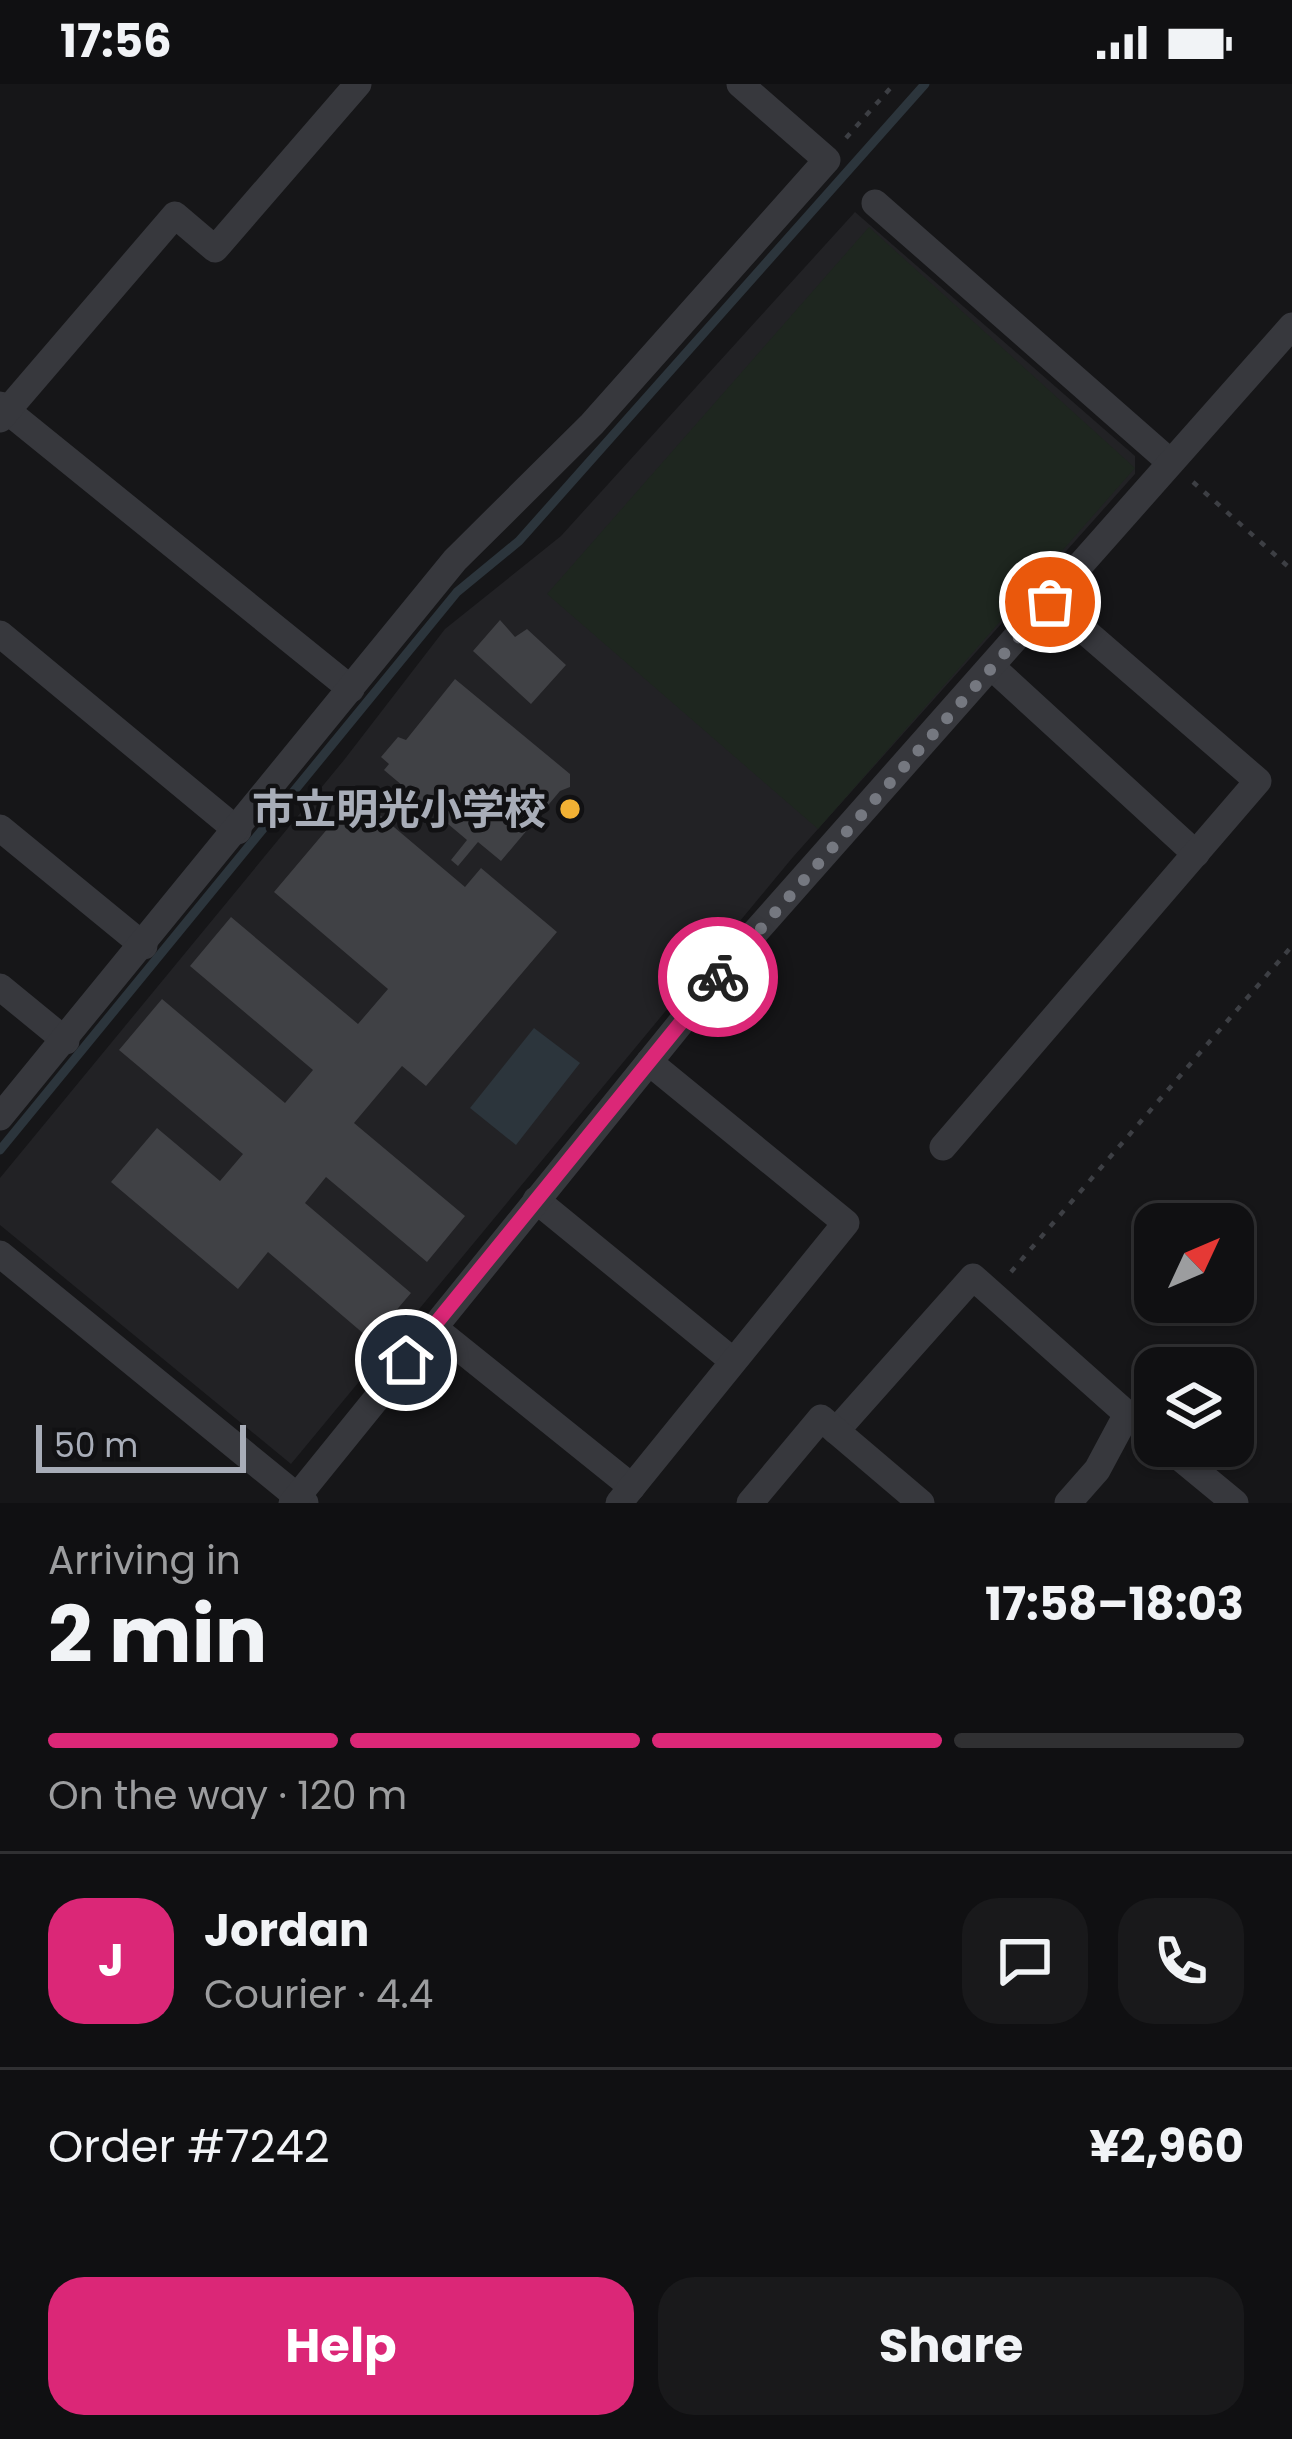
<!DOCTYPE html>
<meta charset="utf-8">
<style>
:root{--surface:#101012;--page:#19191b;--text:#f1f3f6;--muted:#9c9d9f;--line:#303032;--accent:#db2777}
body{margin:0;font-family:Poppins,"Noto Sans JP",sans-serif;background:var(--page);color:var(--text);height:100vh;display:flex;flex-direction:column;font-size:45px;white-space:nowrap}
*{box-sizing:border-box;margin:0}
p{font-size:39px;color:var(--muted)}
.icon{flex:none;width:66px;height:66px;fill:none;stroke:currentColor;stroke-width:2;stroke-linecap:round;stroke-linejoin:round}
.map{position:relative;height:1419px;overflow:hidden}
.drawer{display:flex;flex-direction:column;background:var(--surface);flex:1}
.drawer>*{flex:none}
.needle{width:78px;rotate:46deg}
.fabs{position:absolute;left:1134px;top:1119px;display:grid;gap:24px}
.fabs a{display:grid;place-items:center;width:120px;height:120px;border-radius:24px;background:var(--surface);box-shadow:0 3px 9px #0004,0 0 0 3px var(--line);font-size:60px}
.scale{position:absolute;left:36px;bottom:30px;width:210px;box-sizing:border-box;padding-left:12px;border:6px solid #a8adb8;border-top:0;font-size:33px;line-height:42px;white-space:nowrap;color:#a8adb8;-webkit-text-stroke:9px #111113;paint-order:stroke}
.pin{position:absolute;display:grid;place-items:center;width:102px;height:102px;color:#fff;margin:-51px;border:6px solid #fff;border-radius:50%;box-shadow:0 3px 12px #0007}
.courier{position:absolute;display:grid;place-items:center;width:120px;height:120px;margin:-60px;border:9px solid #db2777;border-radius:50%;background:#fff;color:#222;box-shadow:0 3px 15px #0007}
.overview em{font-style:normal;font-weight:700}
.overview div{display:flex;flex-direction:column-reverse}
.overview{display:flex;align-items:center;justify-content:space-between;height:204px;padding:0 48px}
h1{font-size:78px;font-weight:700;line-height:90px}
.bar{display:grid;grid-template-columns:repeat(4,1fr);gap:18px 12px;align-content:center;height:144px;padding:0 48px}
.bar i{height:15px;border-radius:9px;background:var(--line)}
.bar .active{background:var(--accent)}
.bar p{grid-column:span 4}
.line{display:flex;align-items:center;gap:30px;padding:0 48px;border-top:3px solid var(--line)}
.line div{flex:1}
.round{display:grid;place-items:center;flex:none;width:126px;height:126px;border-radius:36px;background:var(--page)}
.primary-button{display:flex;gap:24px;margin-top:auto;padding:24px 48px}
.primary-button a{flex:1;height:138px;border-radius:36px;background:var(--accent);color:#fff;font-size:48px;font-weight:700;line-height:138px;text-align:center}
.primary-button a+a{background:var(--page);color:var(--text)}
.status{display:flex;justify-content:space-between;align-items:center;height:84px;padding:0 60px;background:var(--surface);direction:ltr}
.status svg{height:33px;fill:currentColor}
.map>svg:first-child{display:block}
.built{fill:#222225}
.green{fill:#1e261f}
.water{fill:#2c353c}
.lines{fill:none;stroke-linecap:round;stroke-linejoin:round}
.stream{stroke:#2c353c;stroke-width:9}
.building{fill:#404145}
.path{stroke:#3d3f44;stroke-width:4.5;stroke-dasharray:6 9;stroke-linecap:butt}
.minor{stroke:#37383d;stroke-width:27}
.done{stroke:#757880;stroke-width:12;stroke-dasharray:0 21.6}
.route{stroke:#db2777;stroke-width:15}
.poi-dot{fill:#f2b134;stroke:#111113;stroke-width:4.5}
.labels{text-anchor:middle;stroke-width:9;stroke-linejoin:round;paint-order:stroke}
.poi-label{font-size:42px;font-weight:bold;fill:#a8adb8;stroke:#111113;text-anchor:end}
</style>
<div class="status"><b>17:56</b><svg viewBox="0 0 49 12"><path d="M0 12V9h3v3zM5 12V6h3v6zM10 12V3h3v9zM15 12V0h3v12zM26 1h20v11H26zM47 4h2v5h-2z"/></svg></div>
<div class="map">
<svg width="1292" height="1419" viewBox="0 0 1292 1419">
<rect width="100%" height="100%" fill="#161618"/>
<path class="built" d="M855,128l280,244v18l-342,383 -502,607 -291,-239v-47l344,-418 101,-131 116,-93z"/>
<path class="green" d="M869,143l266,241 -317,361 -271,-235z"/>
<path class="water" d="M534,944l46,35 -64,82 -46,-37z"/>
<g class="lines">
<path class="stream" d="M0,1066l457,-558 62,-51 406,-457"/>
</g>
<g class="building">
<path d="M500,536l15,17 12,-8 39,36 -35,39 -58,-53z"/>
<path d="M455,595l115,95v13l-10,4 -59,70 -23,-19 -20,24 -7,-6 16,-20 -83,-70 5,-6 -8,-7 17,-20 8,3z"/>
<path d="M356,711l109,92 16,-19 76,64 -131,154 -24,-20 -48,57 111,93 -38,46 -101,-85 -21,26 106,90 -40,47 -103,-88 -30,37 -127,-107 46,-54 63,53 23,-27 -124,-104 43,-51 123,104 28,-33 -123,-104 41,-49 127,107 30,-35 -114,-97z"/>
</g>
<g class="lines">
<g class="path">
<path d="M846,54l48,-54"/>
<path d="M1193,398l99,88"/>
<path d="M1011,1188l281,-326"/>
</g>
<g class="minor">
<path d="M875,119l295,259"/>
<path d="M0,321l351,284"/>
<path d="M0,335l175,-204 40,34 143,-165"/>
<path d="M0,550l238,197"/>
<path d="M993,584l203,186"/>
<path d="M0,744l144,118"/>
<path d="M0,903l66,54"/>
<path d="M0,1033l455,-557 137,-136 235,-264 -87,-76"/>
<path d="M943,1063l315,-366 -208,-180"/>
<path d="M536,1116l197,161"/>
<path d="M0,1170l305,249"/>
<path d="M433,1243l199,160"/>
<path d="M836,1347l137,-154 154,137 -30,56 -29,33"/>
<path d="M1166,1362l69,57"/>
<path d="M292,1419l451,-557 549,-620"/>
<path d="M619,1419l227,-280 -197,-161"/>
<path d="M750,1419l71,-85 100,85"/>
</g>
</g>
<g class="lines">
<path class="done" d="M718,893l332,-375"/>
<path class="route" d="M406,1276l312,-383"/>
</g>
<circle class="poi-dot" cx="570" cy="725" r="12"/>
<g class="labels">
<g class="poi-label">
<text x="546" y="740">市立明光小学校</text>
</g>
</g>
</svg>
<div class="fabs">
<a><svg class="needle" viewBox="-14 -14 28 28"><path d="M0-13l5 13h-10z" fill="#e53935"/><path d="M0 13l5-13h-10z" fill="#9c9d9f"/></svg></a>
<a><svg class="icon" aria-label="layers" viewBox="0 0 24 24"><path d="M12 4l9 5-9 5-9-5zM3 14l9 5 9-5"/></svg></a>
</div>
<div class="scale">50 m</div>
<div class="pin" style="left:1050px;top:518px;background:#ea580c"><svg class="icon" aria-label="bag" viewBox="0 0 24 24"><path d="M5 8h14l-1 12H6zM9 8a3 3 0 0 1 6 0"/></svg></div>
<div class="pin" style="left:406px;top:1276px;background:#1f2937"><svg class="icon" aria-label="home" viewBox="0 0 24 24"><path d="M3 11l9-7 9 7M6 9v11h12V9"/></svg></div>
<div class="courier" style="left:718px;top:893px"><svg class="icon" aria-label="bike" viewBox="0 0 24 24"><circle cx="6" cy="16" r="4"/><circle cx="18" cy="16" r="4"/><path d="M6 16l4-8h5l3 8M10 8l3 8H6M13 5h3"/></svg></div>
</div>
<section class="drawer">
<div class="overview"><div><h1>2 min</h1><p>Arriving in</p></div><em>17:58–18:03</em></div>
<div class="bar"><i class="active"></i><i class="active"></i><i class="active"></i><i></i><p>On the way · 120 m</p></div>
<div class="line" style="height:216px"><b class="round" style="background:var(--accent);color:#fff">J</b><div><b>Jordan</b><p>Courier · 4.4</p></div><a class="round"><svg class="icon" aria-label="chat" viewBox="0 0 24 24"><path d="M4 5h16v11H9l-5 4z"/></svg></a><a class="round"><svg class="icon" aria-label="phone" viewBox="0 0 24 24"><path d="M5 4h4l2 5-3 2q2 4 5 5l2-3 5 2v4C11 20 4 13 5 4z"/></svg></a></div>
<div class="line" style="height:156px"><div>Order #7242</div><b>¥2,960</b></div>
<div class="primary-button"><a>Help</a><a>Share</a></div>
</section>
